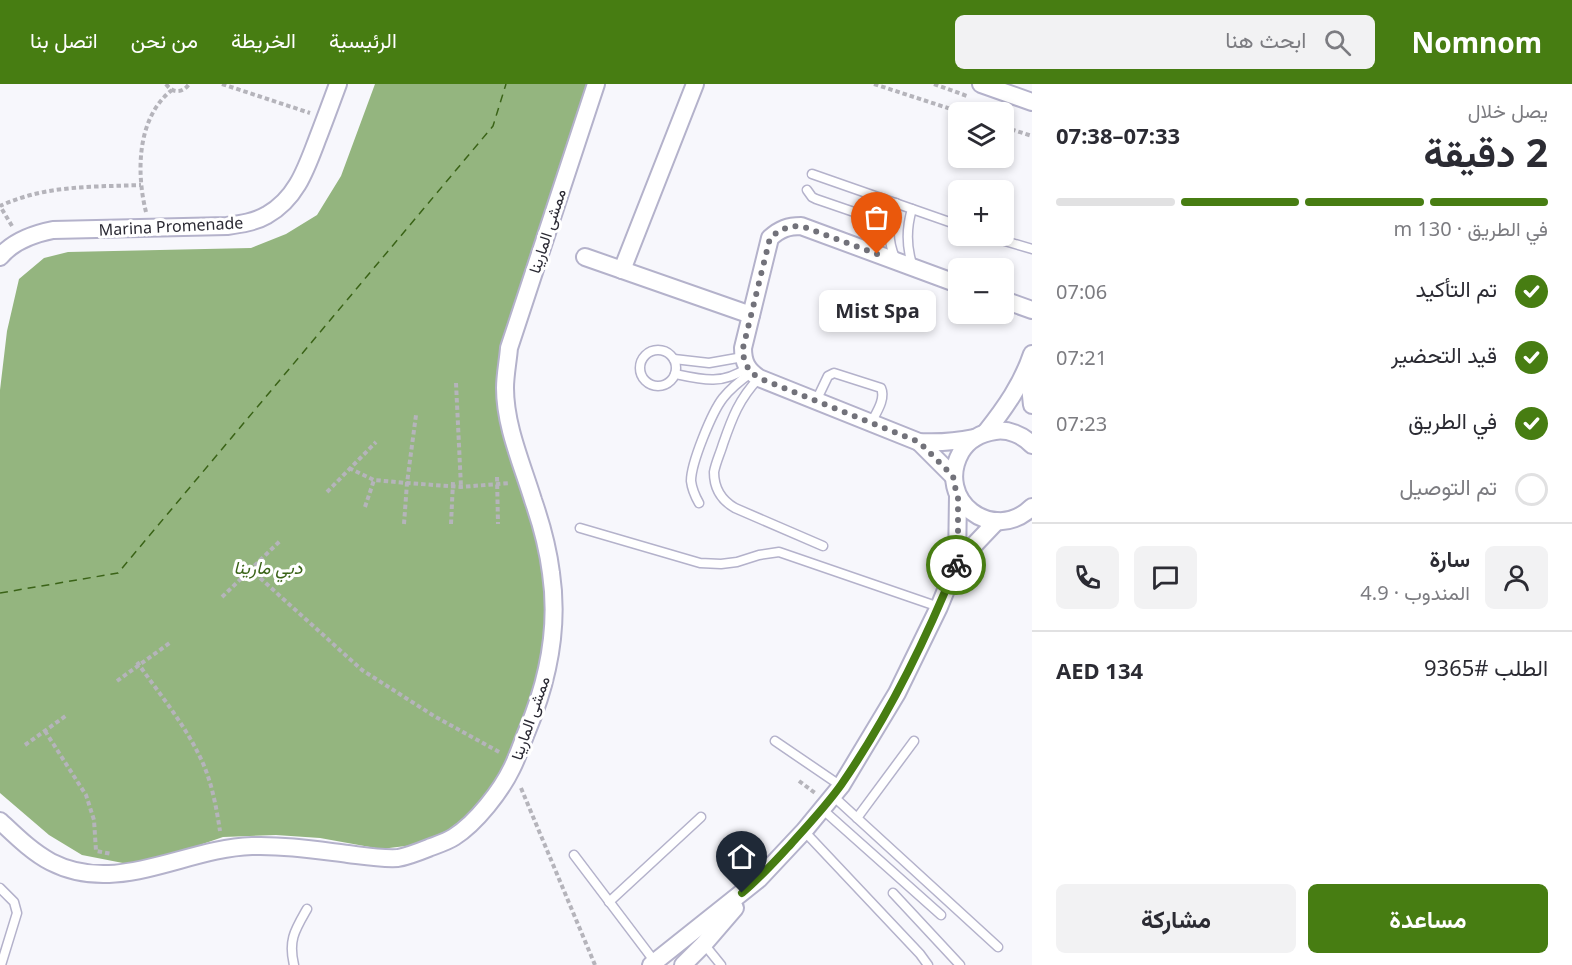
<!DOCTYPE html>
<html lang="ar">
<meta charset="utf-8">
<style>
:root{--surface:#fff;--page:#f2f2f3;--text:#2b2b33;--muted:#7c7c81;--line:#e1e1e2;--accent:#477d12}
body{margin:0;font-family:"Noto Sans",Vazirmatn,sans-serif;background:var(--page);color:var(--text);direction:rtl;height:100vh;display:flex;flex-direction:column;font-size:22px;white-space:nowrap}
*{box-sizing:border-box;margin:0}
p{font-size:20px;color:var(--muted)}
.icon{flex:none;width:33px;height:33px;fill:none;stroke:currentColor;stroke-width:2;stroke-linecap:round;stroke-linejoin:round}
.map{position:relative;flex:1;overflow:hidden;direction:ltr}
.sheet{display:flex;flex-direction:column;background:var(--surface);width:540px}
.sheet>*{flex:none}
.tools{position:absolute;left:948px;top:18px;display:grid;gap:12px}
.tools a{display:grid;place-items:center;width:66px;height:66px;border-radius:9px;background:var(--surface);box-shadow:0 3px 9px #0003;font-size:30px}
.pin{position:absolute;display:grid;place-items:center;width:51px;height:51px;color:#fff;margin:-62px -26px;border-radius:50% 50% 50% 0;rotate:-45deg;box-shadow:0 0 6px #0007}
.pin .icon{rotate:45deg}
.courier{position:absolute;display:grid;place-items:center;width:60px;height:60px;margin:-30px;border:4px solid #477d12;border-radius:50%;background:#fff;color:#222;box-shadow:0 2px 8px #0007}
.bubble{position:absolute;height:42px;border-radius:9px;background:var(--surface);box-shadow:0 3px 9px #0003;font-size:20px;font-weight:700;line-height:42px;text-align:center;direction:rtl}
.overview em{font-style:normal;font-weight:700}
.overview div{display:flex;flex-direction:column-reverse}
.overview{display:flex;align-items:center;justify-content:space-between;height:102px;padding:0 24px}
h1{font-size:39px;font-weight:700;line-height:45px}
.bar{display:grid;grid-template-columns:repeat(4,1fr);gap:9px 6px;align-content:center;height:72px;padding:0 24px}
.bar i{height:8px;border-radius:4px;background:var(--line)}
.bar .active{background:var(--accent)}
.bar p{grid-column:span 4}
.line{display:flex;align-items:center;gap:15px;padding:0 24px;border-top:2px solid var(--line)}
.line div{flex:1}
.round{display:grid;place-items:center;flex:none;width:63px;height:63px;border-radius:9px;background:var(--page)}
ol{padding:0 24px;list-style:none}
li{display:flex;align-items:center;gap:18px;height:66px}
li p{margin-inline-start:auto}
li .icon{padding:6px;border-radius:50%;background:var(--accent);color:#fff;stroke-width:4}
li:last-child{color:var(--muted)}
li i{width:33px;height:33px;border:3px solid var(--line);border-radius:50%}
.button{display:flex;gap:12px;margin-top:auto;padding:12px 24px}
.button a{flex:1;height:69px;border-radius:9px;background:var(--accent);color:#fff;font-size:24px;font-weight:700;line-height:69px;text-align:center}
.button a+a{background:var(--page);color:var(--text)}
header{display:flex;align-items:center;gap:36px;box-sizing:border-box;height:84px;padding:0 30px;background:var(--accent);color:#fff}
header strong{font-size:28px}
nav{display:flex;gap:33px;margin-inline-start:auto;font-size:21px}
.search{width:420px;height:54px;background:var(--page);display:flex;align-items:center;gap:15px;box-sizing:border-box;padding:0 21px;border-radius:9px;color:var(--muted);font-size:22px}
main{display:flex;flex:1;min-height:0}
.map>svg:first-child{display:block}
.water{fill:#94b57f}
.lines{fill:none;stroke-linecap:round;stroke-linejoin:round}
.ferry{stroke:#3a6317;stroke-width:1.5;stroke-dasharray:8 6;stroke-linecap:butt}
.lane-casing{stroke:#b4b2cb;stroke-width:11}
.street-casing{stroke:#b4b2cb;stroke-width:20}
.path{stroke:#b5b4bb;stroke-width:4;stroke-dasharray:4.5 3;stroke-linecap:butt}
.lane{stroke:#fff;stroke-width:8}
.street{stroke:#fff;stroke-width:16}
.done{stroke:#72727a;stroke-width:6;stroke-dasharray:0 10.8}
.route{stroke:#477d12;stroke-width:8}
.labels{text-anchor:middle;stroke-width:6;stroke-linejoin:round;paint-order:stroke}
.street-label{font-size:16px;fill:#2b2a34;stroke:#fff}
.water-label{font-size:18px;font-style:italic;fill:#3a6317;stroke:#fff}
</style>
<header>
<strong>Nomnom</strong>
<div class="search"><svg class="icon" aria-label="search" viewBox="0 0 24 24"><circle cx="10" cy="10" r="6"/><path d="M15 15l6 6"/></svg>ابحث هنا</div>
<nav><a>الرئيسية</a><a>الخريطة</a><a>من نحن</a><a>اتصل بنا</a></nav>
</header>
<main>
<section class="sheet">
<div class="overview"><div><h1>2 دقيقة</h1><p>يصل خلال</p></div><em>07:33–07:38</em></div>
<div class="bar"><i class="active"></i><i class="active"></i><i class="active"></i><i></i><p>في الطريق · 130 m</p></div>
<ol>
<li><svg class="icon" aria-label="check" viewBox="0 0 24 24"><path d="M5 12l5 5 9-10"/></svg>تم التأكيد<p>07:06</p></li>
<li><svg class="icon" aria-label="check" viewBox="0 0 24 24"><path d="M5 12l5 5 9-10"/></svg>قيد التحضير<p>07:21</p></li>
<li><svg class="icon" aria-label="check" viewBox="0 0 24 24"><path d="M5 12l5 5 9-10"/></svg>في الطريق<p>07:23</p></li>
<li><i></i>تم التوصيل</li>
</ol>
<div class="line" style="height:108px"><a class="round"><svg class="icon" aria-label="person" viewBox="0 0 24 24"><circle cx="12" cy="8" r="4"/><path d="M4 21q1-7 8-7t8 7"/></svg></a><div><b>سارة</b><p>المندوب · 4.9</p></div><a class="round"><svg class="icon" aria-label="chat" viewBox="0 0 24 24"><path d="M4 5h16v11H9l-5 4z"/></svg></a><a class="round"><svg class="icon" aria-label="phone" viewBox="0 0 24 24"><path d="M5 4h4l2 5-3 2q2 4 5 5l2-3 5 2v4C11 20 4 13 5 4z"/></svg></a></div>
<div class="line" style="height:78px"><div>الطلب #9365</div><b>AED 134</b></div>
<div class="button"><a>مساعدة</a><a>مشاركة</a></div>
</section>
<div class="map">
<svg width="1032" height="881" viewBox="0 0 1032 881">
<rect width="100%" height="100%" fill="#f7f7fc"/>
<path class="water" d="M375,0h214l-89,318 48,167 -1,95 -50,121 -27,28 -26,20 -22,11 -41,5 -61,-11 -44,-3 -53,2 -38,13 -57,14 -46,-9 -33,-20 -49,-42v-403l7,-59 12,-52 25,-21 24,-6 183,-4 35,-14 31,-19 24,-39z"/>
<g class="lines">
<path class="ferry" d="M0,509l118,-20 375,-447 13,-42"/>
<g class="lane-casing">
<g id="lane">
<path d="M812,90l146,51"/>
<path d="M807,106l5,7 4,2 73,25"/>
<path d="M912,125c-6,20 -6,38 1,58"/>
<path d="M988,152l44,13"/>
<path d="M896,176c-9,-19 -9,-37 0,-57"/>
<circle cx="658" cy="284" r="18"/>
<path d="M674,275l35,4 34,-6"/>
<path d="M675,290c28,6 47,11 72,-6"/>
<path d="M759,294c-20,21 -27,40 -36,66 -3,10 -7,18 -9,28 0,16 7,28 21,36l88,38"/>
<path d="M816,317l12,-25 6,-3 47,15c5,11 -5,25 -10,35"/>
<path d="M699,419c-4,-7 -7,-14 -8,-22 0,-18 21,-69 32,-83 8,-10 18,-18 28,-25"/>
<path d="M580,444l120,35 21,1 16,-2 22,-7 20,-3 160,55"/>
<path d="M775,657l66,45"/>
<path d="M833,712l165,151"/>
<path d="M822,725l119,106"/>
<path d="M857,734l57,-77"/>
<path d="M804,747l116,123 8,11"/>
<path d="M574,771l81,107"/>
<path d="M0,804l14,14 3,11 -16,52"/>
<path d="M893,809l67,72"/>
<path d="M609,818l92,-85"/>
<path d="M704,860l17,21"/>
<path d="M294,881c-6,-25 1,-35 13,-56"/>
</g>
</g>
<g class="street-casing">
<g id="street">
<path d="M981,0l51,18"/>
<path d="M0,173c13,-16 33,-23 53,-27l174,-4c14,-2 28,-4 40,-11 29,-16 39,-46 50,-75 7,-18 14,-37 21,-56"/>
<path d="M585,173l166,58"/>
<path d="M622,186l73,-186"/>
<path d="M958,200l-157,-58c-13,0 -21,3 -31,12l-27,110c0,14 4,22 16,30l160,64c19,1 36,0 55,-4"/>
<path d="M1004,216l28,10"/>
<path d="M1028,284l4,37"/>
<path d="M986,348c19,-24 36,-48 46,-78"/>
<path d="M919,358l34,34"/>
<path d="M1032,361c-9,-10 -24,-16 -37,-14 -14,2 -27,9 -34,21 -27,48 32,93 71,55"/>
<path d="M957,479l40,-42"/>
<path d="M0,737c16,15 32,31 51,41 66,34 134,-14 201,-16 33,-1 64,4 96,8 16,2 33,5 50,4 11,-2 23,-7 33,-11 8,-3 17,-6 23,-10 22,-14 47,-46 58,-69 6,-12 10,-25 15,-37 21,-50 32,-104 24,-158 -3,-24 -10,-50 -18,-73 -11,-36 -28,-74 -28,-112 0,-13 3,-27 4,-40l87,-264"/>
<path d="M651,881l108,-86 45,-48 37,-45 56,-93 42,-86 18,-44 1,-67"/>
<path d="M683,881l21,-21 31,-36"/>
</g>
</g>
<g class="path">
<path d="M166,0c7,10 17,9 23,0"/>
<path d="M222,0l88,29"/>
<path d="M874,0l86,28"/>
<path d="M934,0l33,12"/>
<path d="M1004,43l28,9"/>
<path d="M146,128c-10,-40 -9,-95 26,-122"/>
<path d="M12,142l-12,-20c45,-21 92,-19 141,-21"/>
<path d="M456,299l5,104"/>
<path d="M349,384l25,12 33,3 54,4 49,-4"/>
<path d="M497,393l1,47"/>
<path d="M327,408l49,-50"/>
<path d="M365,423l9,-27"/>
<path d="M404,440l3,-41 9,-68"/>
<path d="M451,440l2,-42"/>
<path d="M249,484l113,102 72,46 67,37"/>
<path d="M222,513l58,-56"/>
<path d="M137,578c21,30 46,60 62,93 12,23 17,50 21,76"/>
<path d="M117,597l54,-39"/>
<path d="M45,647l41,64 8,25 2,31 16,3"/>
<path d="M25,661l42,-30"/>
<path d="M799,697l16,12"/>
<path d="M521,704l74,177"/>
<path d="M733,766l16,17"/>
</g>
<use href="#lane" class="lane"/>
<use href="#street" class="street"/>
</g>
<g class="lines">
<path class="done" d="M877,170l-76,-28c-13,0 -21,3 -31,12l-27,110c0,14 4,22 16,30l160,64 34,34 2,11 3,9v45l-2,24"/>
<path class="route" d="M742,809c18,-15 33,-32 49,-49 17,-19 35,-38 50,-59 47,-68 84,-143 115,-220"/>
</g>
<g class="labels">
<g class="street-label">
<text transform="translate(171 142) rotate(-3)" y="6">Marina Promenade</text>
<text transform="translate(547 147) rotate(-72)" y="6">ممشى المارينا</text>
<text transform="translate(530 634) rotate(-71)" y="6">ممشى المارينا</text>
</g>
<g class="water-label">
<text x="268" y="490">دبي مارينا</text>
</g>
</g>
</svg>
<div class="tools">
<a><svg class="icon" aria-label="layers" viewBox="0 0 24 24"><path d="M12 4l9 5-9 5-9-5zM3 14l9 5 9-5"/></svg></a>
<a>+</a>
<a>−</a>
</div>
<div class="pin" style="left:877px;top:170px;background:#ea580c"><svg class="icon" aria-label="bag" viewBox="0 0 24 24"><path d="M5 8h14l-1 12H6zM9 8a3 3 0 0 1 6 0"/></svg></div>
<div class="pin" style="left:742px;top:809px;background:#1f2937"><svg class="icon" aria-label="home" viewBox="0 0 24 24"><path d="M3 11l9-7 9 7M6 9v11h12V9"/></svg></div>
<div class="courier" style="left:956px;top:481px"><svg class="icon" aria-label="bike" viewBox="0 0 24 24"><circle cx="6" cy="16" r="4"/><circle cx="18" cy="16" r="4"/><path d="M6 16l4-8h5l3 8M10 8l3 8H6M13 5h3"/></svg></div>
<div class="bubble" style="left:819px;top:206px;width:117px">Mist Spa</div>
</div>
</main>
